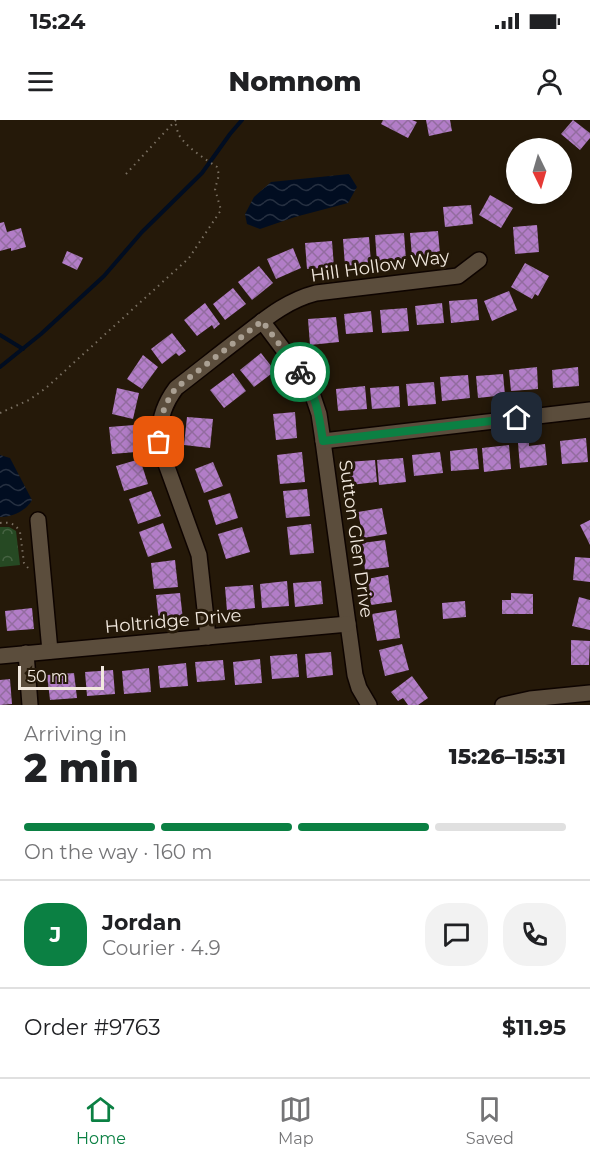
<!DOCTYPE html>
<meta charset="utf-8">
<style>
:root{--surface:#fff;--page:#f2f2f2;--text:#202124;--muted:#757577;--line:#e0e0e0;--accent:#0b8043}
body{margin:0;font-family:Montserrat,sans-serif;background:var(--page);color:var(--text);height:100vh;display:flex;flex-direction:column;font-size:22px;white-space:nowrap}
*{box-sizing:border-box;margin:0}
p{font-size:20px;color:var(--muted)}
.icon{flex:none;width:33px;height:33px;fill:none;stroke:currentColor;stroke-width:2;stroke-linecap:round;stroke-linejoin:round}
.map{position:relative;height:585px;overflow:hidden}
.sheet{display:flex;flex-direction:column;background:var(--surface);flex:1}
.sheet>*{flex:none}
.needle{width:39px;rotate:175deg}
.fabs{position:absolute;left:506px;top:18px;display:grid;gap:12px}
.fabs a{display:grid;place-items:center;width:66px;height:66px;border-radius:50%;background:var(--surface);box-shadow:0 3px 9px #0003;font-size:30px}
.scale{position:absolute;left:18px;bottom:15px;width:86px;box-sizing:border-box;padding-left:6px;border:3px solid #f1e8de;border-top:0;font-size:16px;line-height:21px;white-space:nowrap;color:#f1e8de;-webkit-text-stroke:4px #251909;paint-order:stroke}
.pin{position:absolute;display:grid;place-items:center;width:51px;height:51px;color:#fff;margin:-26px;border-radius:12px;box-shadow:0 3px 9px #0006}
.courier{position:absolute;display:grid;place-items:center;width:60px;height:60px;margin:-30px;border:4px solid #0b8043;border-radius:50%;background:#fff;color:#222;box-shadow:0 2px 8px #0007}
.head em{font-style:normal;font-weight:800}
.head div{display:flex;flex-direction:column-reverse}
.head{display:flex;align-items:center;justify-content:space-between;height:102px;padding:0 24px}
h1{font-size:39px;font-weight:800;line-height:45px}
.bar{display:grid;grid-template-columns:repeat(4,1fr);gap:9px 6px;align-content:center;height:72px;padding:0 24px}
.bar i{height:8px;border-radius:4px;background:var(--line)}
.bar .selected{background:var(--accent)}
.bar p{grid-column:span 4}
.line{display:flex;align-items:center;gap:15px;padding:0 24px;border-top:2px solid var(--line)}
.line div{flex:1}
.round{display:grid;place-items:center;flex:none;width:63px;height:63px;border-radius:24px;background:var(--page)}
.status{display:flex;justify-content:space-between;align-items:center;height:42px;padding:0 30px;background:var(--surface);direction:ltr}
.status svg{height:16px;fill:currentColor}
header{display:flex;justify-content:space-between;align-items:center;height:78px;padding:0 24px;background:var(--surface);font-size:27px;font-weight:800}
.dock{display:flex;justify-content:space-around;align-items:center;height:84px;border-top:2px solid var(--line);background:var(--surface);font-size:16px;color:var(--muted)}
.dock a{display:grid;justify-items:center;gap:3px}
.dock .selected{color:var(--accent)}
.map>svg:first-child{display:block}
.park{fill:url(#park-crowns)}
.water{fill:url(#water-waves)}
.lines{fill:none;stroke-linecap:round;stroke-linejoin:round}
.stream{stroke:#010d21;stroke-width:4}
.building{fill:url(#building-cross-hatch)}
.minor-casing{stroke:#0e0400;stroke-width:18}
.path{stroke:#7a7062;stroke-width:2;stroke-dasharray:1.5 4.5;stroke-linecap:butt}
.minor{stroke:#5b4d3c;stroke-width:15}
.done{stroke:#aaa093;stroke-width:6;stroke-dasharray:0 10.8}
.route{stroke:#0b8043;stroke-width:8}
.labels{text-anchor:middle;stroke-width:6;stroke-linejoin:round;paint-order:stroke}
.street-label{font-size:18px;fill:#f1e8de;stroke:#251909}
</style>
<div class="status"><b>15:24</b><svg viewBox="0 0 49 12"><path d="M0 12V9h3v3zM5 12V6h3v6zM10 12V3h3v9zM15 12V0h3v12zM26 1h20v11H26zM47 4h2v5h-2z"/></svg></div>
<header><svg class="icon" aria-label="menu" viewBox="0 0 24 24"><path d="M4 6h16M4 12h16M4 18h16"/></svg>Nomnom<svg class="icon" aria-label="person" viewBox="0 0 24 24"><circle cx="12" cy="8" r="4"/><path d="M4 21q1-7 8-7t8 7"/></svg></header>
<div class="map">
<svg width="590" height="585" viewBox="0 0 590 585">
<defs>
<pattern id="park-crowns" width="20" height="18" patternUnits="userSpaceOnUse" patternTransform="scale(1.5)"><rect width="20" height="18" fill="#264923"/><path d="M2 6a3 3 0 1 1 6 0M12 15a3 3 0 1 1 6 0" fill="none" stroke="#466342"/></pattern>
<pattern id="water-waves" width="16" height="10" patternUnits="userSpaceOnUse" patternTransform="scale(1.5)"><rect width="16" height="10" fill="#010d21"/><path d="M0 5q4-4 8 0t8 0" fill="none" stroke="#263041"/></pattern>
<pattern id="building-cross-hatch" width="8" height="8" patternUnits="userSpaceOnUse" patternTransform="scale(1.5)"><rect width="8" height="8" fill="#b27dc7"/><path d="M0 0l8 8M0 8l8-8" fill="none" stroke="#926c9f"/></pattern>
</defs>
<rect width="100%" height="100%" fill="#251909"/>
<path class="park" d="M0,407h9l7,4 4,34 -20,2z"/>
<g class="water">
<path d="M349,54l8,13 -9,16 -53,14 -35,12 -13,-5 -2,-10 9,-17 17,-15z"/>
<path d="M0,335l10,3 22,42c-6,11 -20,17 -32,17z"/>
</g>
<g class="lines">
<g class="stream">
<path d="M0,215l23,14"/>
<path d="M0,247l41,-33 63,-58 38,-44 60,-59 28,-39 12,-14"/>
</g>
</g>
<g class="building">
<path d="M383,0h29l5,2 -9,16 -27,-14z"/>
<path d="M426,0h24l2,11 -23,5z"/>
<path d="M573,0l17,13v5l-10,12 -19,-16z"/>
<path d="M490,75l23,13 -12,20 -22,-13z"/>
<path d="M471,85l2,19 -28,3 -2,-20z"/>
<path d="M4,102l3,10 14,-4 5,19 -15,4v-3l-11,3v-28z"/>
<path d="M537,105l2,27 -24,2 -2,-27z"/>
<path d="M438,111l2,23 -28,2 -2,-23z"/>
<path d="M404,113l2,27 -29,2 -2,-27z"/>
<path d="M369,117l2,26 -26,3 -2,-27z"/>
<path d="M332,121l2,26 -27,2 -2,-26z"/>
<path d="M293,128l8,20 -25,11 -9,-20z"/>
<path d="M67,131l16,7 -6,12 -15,-7z"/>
<path d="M525,143l24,13 -11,20 -3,-2 -3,5 -21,-12z"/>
<path d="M259,146l14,17 -21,17 -14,-18z"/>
<path d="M233,168l13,16 -21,16 -12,-16z"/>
<path d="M509,171l8,19 -25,11 -8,-20z"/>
<path d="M477,179l2,21 -28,3 -2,-22z"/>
<path d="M205,183l15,21 -6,5 -2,-4 -15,11 -13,-16z"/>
<path d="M442,183l2,20 -27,2 -2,-19z"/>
<path d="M407,188l2,23 -27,2 -2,-23z"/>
<path d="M371,191l2,21 -27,2 -2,-20z"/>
<path d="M336,197l3,25 -29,3 -2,-26z"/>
<path d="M172,213l14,18 -7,5 -3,-3 -14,11 -11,-15z"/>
<path d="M261,233l14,18 -21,16 -14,-17z"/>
<path d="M143,235l15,12 -16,22 -15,-10z"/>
<path d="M537,247l1,22 -27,2 -2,-21z"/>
<path d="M578,247l1,19 -26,2 -1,-18z"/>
<path d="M233,253l13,18 -22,17 -14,-18z"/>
<path d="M503,254l2,21 -27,3 -2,-22z"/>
<path d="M468,255l2,23 -28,3 -2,-24z"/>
<path d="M434,262l2,22 -28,2 -2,-22z"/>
<path d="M365,266l2,23 -29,2 -2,-22z"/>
<path d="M399,266l1,21 -28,2 -2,-21z"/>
<path d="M117,268l22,5 -6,26 -21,-5z"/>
<path d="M295,292l2,26 -21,2 -3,-26z"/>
<path d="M187,297l26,2 -3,29 -26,-3z"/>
<path d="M134,305l2,27 -24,2 -3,-27z"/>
<path d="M586,318l2,24 -26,2 -2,-23z"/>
<path d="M529,322v4l16,-2 2,21 -27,3 -2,-25z"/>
<path d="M509,325l2,24 -27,3 -2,-24z"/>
<path d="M477,328l2,21 -28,2 -1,-20z"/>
<path d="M302,332l3,30 -25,2 -3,-29z"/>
<path d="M440,332l3,21 -29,3 -2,-21z"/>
<path d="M403,338l3,24 -27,3 -2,-25z"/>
<path d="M140,339l8,25 -24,7 -8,-25z"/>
<path d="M375,340l2,22 -27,3 -2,-23z"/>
<path d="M213,342l10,24 -19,7 -9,-24z"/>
<path d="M307,369l3,27 -24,2 -3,-27z"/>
<path d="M151,371l10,25 -23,8 -9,-25z"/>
<path d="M230,373l8,25 -22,7 -8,-25z"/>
<path d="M382,388l5,26 -24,4 -5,-26z"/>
<path d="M590,400v25l-10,-20z"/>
<path d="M163,403l9,25 -24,9 -9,-25z"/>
<path d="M311,404l3,29 -24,2 -3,-28z"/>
<path d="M242,407l8,25 -24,7 -8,-25z"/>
<path d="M385,420l4,27 -24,3 -3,-27z"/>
<path d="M575,437l15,1v24l-17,-2z"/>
<path d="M175,440l3,27 -24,2 -3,-26z"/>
<path d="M388,455l4,27 -21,3 -4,-26z"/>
<path d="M287,461l2,25 -27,2 -2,-24z"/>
<path d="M321,461l2,23 -28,3 -2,-24z"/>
<path d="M253,465l2,23 -28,3 -2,-24z"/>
<path d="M180,473l3,27 -24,2 -3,-27z"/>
<path d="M511,473l22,1v20h-31v-14h9z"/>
<path d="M579,477l11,3v30l-18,-4z"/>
<path d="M465,481l1,16 -23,2 -1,-16z"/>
<path d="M32,488l2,21 -27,2 -2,-20z"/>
<path d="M396,490l4,28 -23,3 -5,-27z"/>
<path d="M571,520l19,1 -1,24h-18z"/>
<path d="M402,524l7,26 -24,6 -6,-26z"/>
<path d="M331,532l2,23 -26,3 -2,-24z"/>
<path d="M297,534l2,23 -27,2 -2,-23z"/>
<path d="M260,539l2,24 -27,2 -2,-23z"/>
<path d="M223,540l2,20 -28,2 -2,-20z"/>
<path d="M186,543l2,23 -28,2 -2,-22z"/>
<path d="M149,548l2,24 -27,2 -2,-23z"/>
<path d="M113,550l2,24 -28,2 -2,-24z"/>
<path d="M74,553l3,25 -27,2 -3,-25z"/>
<path d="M412,556l16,22 -10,7h-10l-5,-7 -5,3 -7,-9z"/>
<path d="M10,559l2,25 -12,1v-25z"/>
</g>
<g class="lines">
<g class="minor-casing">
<g id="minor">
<path d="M262,201l42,56 7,13 8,24 4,27 32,234 4,13 10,17"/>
<path d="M323,321l267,-31"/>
<path d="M38,400l12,131"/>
<path d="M208,517l-9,-82 -37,-102c-6,-24 -1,-45 14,-65 21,-16 42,-33 63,-49 25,-19 46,-38 77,-46l142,-17 21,-16"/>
<path d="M26,533l4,52"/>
<path d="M0,536l348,-32"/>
<path d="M503,585l27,-6 60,-6"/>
</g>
</g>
<g class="path">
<path d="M126,54l50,-54"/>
<path d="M0,293l29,-13 17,-12 143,-130 32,-48 -6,-21 4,-14 -2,-8c-12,-8 -31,-20 -38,-32 -2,-4 -3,-10 -4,-14"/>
<path d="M0,403c9,-1 15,0 20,9l4,31 4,5"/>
</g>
<use href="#minor" class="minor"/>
</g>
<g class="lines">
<path class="done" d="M159,322c-1,-20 5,-38 17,-54l86,-67 38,51"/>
<path class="route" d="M300,252c16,21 19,43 23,69l194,-23"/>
</g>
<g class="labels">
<g class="street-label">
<text transform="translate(380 146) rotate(-8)" y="6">Hill Hollow Way</text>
<text transform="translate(356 419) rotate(82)" y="6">Sutton Glen Drive</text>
<text transform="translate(173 501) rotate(-5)" y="6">Holtridge Drive</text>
</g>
</g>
</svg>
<div class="fabs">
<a><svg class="needle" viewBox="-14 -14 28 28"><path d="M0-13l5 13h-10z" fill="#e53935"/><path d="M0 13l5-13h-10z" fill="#757577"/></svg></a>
</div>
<div class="scale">50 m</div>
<div class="pin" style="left:159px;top:322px;background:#ea580c"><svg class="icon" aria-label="bag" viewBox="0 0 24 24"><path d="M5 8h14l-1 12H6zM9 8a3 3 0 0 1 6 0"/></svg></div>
<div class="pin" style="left:517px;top:298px;background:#1f2937"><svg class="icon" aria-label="home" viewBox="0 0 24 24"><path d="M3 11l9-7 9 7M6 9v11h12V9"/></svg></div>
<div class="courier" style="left:300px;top:252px"><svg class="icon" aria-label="bike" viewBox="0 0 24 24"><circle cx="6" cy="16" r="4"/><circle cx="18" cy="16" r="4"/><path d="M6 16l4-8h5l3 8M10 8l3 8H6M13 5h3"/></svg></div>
</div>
<section class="sheet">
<div class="head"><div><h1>2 min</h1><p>Arriving in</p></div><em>15:26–15:31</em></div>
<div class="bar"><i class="selected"></i><i class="selected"></i><i class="selected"></i><i></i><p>On the way · 160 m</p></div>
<div class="line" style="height:108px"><b class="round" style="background:var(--accent);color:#fff">J</b><div><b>Jordan</b><p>Courier · 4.9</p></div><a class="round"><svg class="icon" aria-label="chat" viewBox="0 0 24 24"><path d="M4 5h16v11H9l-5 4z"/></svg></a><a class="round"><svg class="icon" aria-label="phone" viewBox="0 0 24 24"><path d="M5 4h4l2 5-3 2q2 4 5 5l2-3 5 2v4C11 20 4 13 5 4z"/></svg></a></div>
<div class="line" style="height:78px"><div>Order #9763</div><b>$11.95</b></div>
</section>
<nav class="dock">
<a class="selected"><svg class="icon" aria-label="home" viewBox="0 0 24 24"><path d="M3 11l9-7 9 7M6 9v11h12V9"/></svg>Home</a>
<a><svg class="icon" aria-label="map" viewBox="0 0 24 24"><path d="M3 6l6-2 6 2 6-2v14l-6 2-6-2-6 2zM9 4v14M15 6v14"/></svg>Map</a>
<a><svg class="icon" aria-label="saved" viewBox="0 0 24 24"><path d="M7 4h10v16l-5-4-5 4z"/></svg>Saved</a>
</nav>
